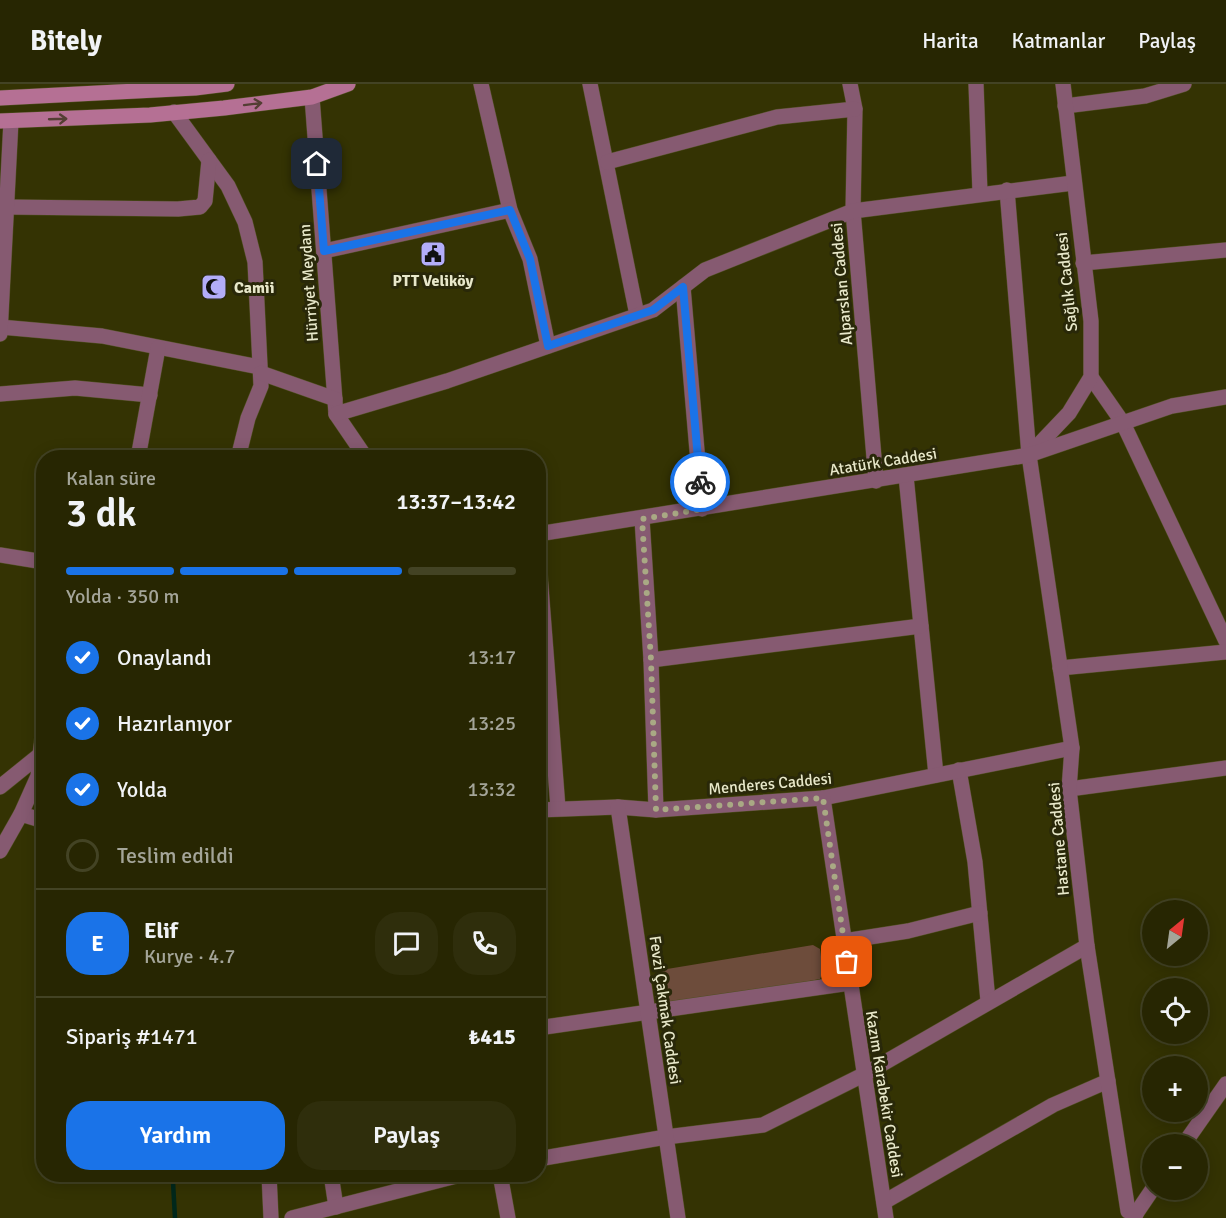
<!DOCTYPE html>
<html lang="tr">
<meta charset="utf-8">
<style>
:root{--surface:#272602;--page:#2f2e0c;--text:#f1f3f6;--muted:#a4a599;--line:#434324;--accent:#1a73e8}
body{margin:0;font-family:Signika,sans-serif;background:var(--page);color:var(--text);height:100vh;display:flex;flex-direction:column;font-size:22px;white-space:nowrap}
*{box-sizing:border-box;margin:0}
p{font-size:20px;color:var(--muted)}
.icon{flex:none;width:33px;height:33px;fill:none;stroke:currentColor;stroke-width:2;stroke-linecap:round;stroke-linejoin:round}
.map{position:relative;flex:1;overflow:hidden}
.details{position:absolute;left:36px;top:366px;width:510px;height:732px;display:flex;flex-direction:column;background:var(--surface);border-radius:24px;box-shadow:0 3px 15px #0003,0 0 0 2px var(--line)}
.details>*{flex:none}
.needle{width:39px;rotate:29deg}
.tools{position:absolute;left:1142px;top:816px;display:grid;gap:12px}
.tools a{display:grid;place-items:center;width:66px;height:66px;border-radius:50%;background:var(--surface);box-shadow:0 3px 15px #0003,0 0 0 2px var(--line);font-size:30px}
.pin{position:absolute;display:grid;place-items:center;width:51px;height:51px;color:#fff;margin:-26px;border-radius:12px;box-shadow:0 3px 9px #0006}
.courier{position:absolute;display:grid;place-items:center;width:60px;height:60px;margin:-30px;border:4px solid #1a73e8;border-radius:50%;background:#fff;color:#222;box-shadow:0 2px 8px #0007}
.head em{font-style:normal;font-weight:600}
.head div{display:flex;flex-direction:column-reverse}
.head{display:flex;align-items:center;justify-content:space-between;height:102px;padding:0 30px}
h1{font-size:39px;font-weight:600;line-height:45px}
.bar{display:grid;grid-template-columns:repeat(4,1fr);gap:9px 6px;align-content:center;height:72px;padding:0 30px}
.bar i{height:8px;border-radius:4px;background:var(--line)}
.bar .current{background:var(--accent)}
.bar p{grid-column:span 4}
.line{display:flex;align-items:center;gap:15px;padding:0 30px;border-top:2px solid var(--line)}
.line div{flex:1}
.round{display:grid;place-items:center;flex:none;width:63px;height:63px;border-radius:24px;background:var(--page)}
ol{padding:0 30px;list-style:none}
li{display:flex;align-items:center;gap:18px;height:66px}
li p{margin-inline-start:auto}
li .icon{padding:6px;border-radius:50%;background:var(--accent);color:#fff;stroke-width:4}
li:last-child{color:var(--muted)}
li i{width:33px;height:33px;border:3px solid var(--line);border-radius:50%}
.cta{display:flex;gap:12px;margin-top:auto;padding:12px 30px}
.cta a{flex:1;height:69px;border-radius:24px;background:var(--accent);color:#fff;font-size:24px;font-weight:600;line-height:69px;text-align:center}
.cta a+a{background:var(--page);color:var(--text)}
header{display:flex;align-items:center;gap:36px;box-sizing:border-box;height:84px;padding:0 30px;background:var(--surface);border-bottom:2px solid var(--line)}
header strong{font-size:28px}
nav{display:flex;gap:33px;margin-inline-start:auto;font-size:21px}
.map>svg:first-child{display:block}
.green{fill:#6d4c3b}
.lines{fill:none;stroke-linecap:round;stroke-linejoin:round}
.stream{stroke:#00281b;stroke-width:4.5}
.minor-casing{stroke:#515023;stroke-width:16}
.tertiary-casing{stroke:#515023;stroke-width:16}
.secondary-casing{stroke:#515023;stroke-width:16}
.minor{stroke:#865a71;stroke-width:15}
.tertiary{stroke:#865a71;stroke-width:15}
.secondary{stroke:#b57094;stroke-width:15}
.oneway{stroke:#533e33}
.done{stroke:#a9a984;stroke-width:6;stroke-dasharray:0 10.8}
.route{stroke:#1a73e8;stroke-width:8}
.labels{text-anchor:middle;stroke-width:6;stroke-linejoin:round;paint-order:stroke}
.poi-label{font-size:16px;font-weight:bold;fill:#e8e8ca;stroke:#292809}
.street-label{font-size:16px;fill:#e8e8ca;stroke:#292809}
</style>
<header>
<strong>Bitely</strong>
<nav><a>Harita</a><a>Katmanlar</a><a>Paylaş</a></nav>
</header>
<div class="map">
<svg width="1226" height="1134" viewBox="0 0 1226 1134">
<rect width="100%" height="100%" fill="#343303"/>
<path class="green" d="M813,861l7,4 3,22 -3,8 -155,30 -9,-6 -3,-27 8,-6z"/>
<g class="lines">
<path class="stream" d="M165,1090l8,8 2,36"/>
<g class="minor-casing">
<g id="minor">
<path d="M481,0l29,126 20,49 18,87"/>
<path d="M590,0l47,231"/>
<path d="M850,0l5,25 -2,102 23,270"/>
<path d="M976,0l4,109"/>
<path d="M312,13l24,317 30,44"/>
<path d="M1065,22l80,-10 39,-12"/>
<path d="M174,28l54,74 17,36 10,40 6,124 -13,32 -10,40"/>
<path d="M607,78l170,-45 78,-8"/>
<path d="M1007,106l22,265"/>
<path d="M6,123l172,2 22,-2 5,-6 4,-41"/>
<path d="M324,167l186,-41"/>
<path d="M1083,179l143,-13"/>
<path d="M683,203l19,222"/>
<path d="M0,243l102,9 157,31"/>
<path d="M0,250l11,-213"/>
<path d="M261,289l74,26"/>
<path d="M1091,293l32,46 103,218"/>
<path d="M0,310l75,-6 75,7"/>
<path d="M336,330l111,-33 206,-71 52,-40 148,-59 220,-28"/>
<path d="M138,374l20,-110"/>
<path d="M906,392l30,299"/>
<path d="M642,435l9,141 5,150"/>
<path d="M538,464l20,260"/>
<path d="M0,471l44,7"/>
<path d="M651,576l270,-34"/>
<path d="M1060,584l166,-16"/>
<path d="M959,686l16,92 13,139"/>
<path d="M0,703l42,-34"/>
<path d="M1069,705l157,-21"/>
<path d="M538,726l80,-3 38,3 167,-12 249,-50"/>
<path d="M21,730l23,7"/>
<path d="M0,767l21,-37 17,-38 6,-57"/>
<path d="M844,857l64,-10 72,-18"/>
<path d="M538,944l312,-45"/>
<path d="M538,1075l128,-22 97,-12 100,-50 224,-129"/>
<path d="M269,1090l2,44"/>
<path d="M331,1090l5,33"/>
<path d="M884,1118l169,-97 55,-24"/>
<path d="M292,1134l172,-44"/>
</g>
</g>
<g class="tertiary-casing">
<g id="tertiary">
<path d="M1063,0l28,237v56l-22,36 -40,42 43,293 -3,41 18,157 41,265 8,3"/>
<path d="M538,450l491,-79 143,-49 54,-9"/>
<path d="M823,714l63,420"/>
<path d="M618,723l60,411"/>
<path d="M1184,1060l42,-60"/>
<path d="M500,1090l8,44"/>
<path d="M1133,1134l19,-28"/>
</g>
</g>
<g class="secondary-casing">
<g id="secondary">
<path d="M0,14l195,-10 32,-4"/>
<path d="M0,37l150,-6 74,-7 88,-11 36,-13"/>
</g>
</g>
<use href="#minor" class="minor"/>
<use href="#tertiary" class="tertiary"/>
<use href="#secondary" class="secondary"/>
</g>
<defs><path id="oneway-shaft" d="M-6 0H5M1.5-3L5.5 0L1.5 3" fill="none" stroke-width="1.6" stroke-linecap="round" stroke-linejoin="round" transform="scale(1.5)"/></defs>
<g class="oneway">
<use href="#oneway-shaft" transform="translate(253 20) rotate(-7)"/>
<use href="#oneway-shaft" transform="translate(58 35) rotate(-2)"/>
</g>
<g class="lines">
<path class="done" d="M700,398l2,27 -60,10 9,141 5,150 167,-12 24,164"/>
<path class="route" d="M317,80l7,87 186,-41 20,49 18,87 105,-36 30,-23 17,195"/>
</g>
<defs>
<g id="civic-square" transform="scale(1.35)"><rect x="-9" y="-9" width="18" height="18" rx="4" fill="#b3adf9" stroke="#292809"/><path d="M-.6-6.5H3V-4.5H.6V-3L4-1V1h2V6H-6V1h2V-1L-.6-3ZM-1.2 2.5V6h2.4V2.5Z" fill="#111"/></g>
<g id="mosque-square" transform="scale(1.35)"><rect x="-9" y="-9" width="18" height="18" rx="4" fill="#b3adf9" stroke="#292809"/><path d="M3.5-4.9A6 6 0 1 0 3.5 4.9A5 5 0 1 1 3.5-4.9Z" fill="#111"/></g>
</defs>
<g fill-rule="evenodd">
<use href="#civic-square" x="433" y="170"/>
<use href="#mosque-square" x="214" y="203"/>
</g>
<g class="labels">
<g class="poi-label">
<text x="433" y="202">PTT Veliköy</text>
<text x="234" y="209" text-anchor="start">Camii</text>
</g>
<g class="street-label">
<text transform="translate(1066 198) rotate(-96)" y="6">Sağlık Caddesi</text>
<text transform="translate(308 199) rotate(-94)" y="6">Hürriyet Meydanı</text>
<text transform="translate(841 200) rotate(-95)" y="6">Alparslan Caddesi</text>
<text transform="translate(883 377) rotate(-9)" y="6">Atatürk Caddesi</text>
<text transform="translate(770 699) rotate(-5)" y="6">Menderes Caddesi</text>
<text transform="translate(1058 755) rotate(-95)" y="6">Hastane Caddesi</text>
<text transform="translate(666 926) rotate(82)" y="6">Fevzi Çakmak Caddesi</text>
<text transform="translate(885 1010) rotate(81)" y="6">Kazım Karabekir Caddesi</text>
</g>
</g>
</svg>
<div class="tools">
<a><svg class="needle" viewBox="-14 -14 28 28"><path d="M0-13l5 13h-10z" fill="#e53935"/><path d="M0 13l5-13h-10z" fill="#a4a599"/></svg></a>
<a><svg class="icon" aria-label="locate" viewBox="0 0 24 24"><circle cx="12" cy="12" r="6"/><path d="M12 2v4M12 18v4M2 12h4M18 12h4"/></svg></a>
<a>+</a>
<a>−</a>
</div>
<div class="pin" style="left:847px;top:878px;background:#ea580c"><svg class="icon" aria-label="bag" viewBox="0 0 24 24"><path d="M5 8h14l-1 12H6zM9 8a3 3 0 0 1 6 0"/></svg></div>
<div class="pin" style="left:317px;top:80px;background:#1f2937"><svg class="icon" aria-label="home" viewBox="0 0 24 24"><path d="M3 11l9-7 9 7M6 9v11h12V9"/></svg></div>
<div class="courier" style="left:700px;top:398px"><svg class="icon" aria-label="bike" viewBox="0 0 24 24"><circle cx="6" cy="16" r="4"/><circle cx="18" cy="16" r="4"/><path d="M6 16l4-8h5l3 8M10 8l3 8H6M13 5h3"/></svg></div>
<section class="details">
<div class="head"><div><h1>3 dk</h1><p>Kalan süre</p></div><em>13:37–13:42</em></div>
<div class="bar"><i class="current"></i><i class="current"></i><i class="current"></i><i></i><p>Yolda · 350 m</p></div>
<ol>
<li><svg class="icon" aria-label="check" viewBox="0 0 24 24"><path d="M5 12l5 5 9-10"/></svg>Onaylandı<p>13:17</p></li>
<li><svg class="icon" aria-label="check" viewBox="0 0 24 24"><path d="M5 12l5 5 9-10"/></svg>Hazırlanıyor<p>13:25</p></li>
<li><svg class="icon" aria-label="check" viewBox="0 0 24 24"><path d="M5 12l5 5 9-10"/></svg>Yolda<p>13:32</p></li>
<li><i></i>Teslim edildi</li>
</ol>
<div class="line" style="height:108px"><b class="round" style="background:var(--accent);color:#fff">E</b><div><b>Elif</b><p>Kurye · 4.7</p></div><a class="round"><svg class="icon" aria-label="chat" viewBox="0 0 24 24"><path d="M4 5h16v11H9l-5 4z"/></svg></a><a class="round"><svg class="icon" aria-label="phone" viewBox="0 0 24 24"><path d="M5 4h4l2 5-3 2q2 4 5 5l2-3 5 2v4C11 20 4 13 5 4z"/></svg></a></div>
<div class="line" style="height:78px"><div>Sipariş #1471</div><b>₺415</b></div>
<div class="cta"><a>Yardım</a><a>Paylaş</a></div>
</section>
</div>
